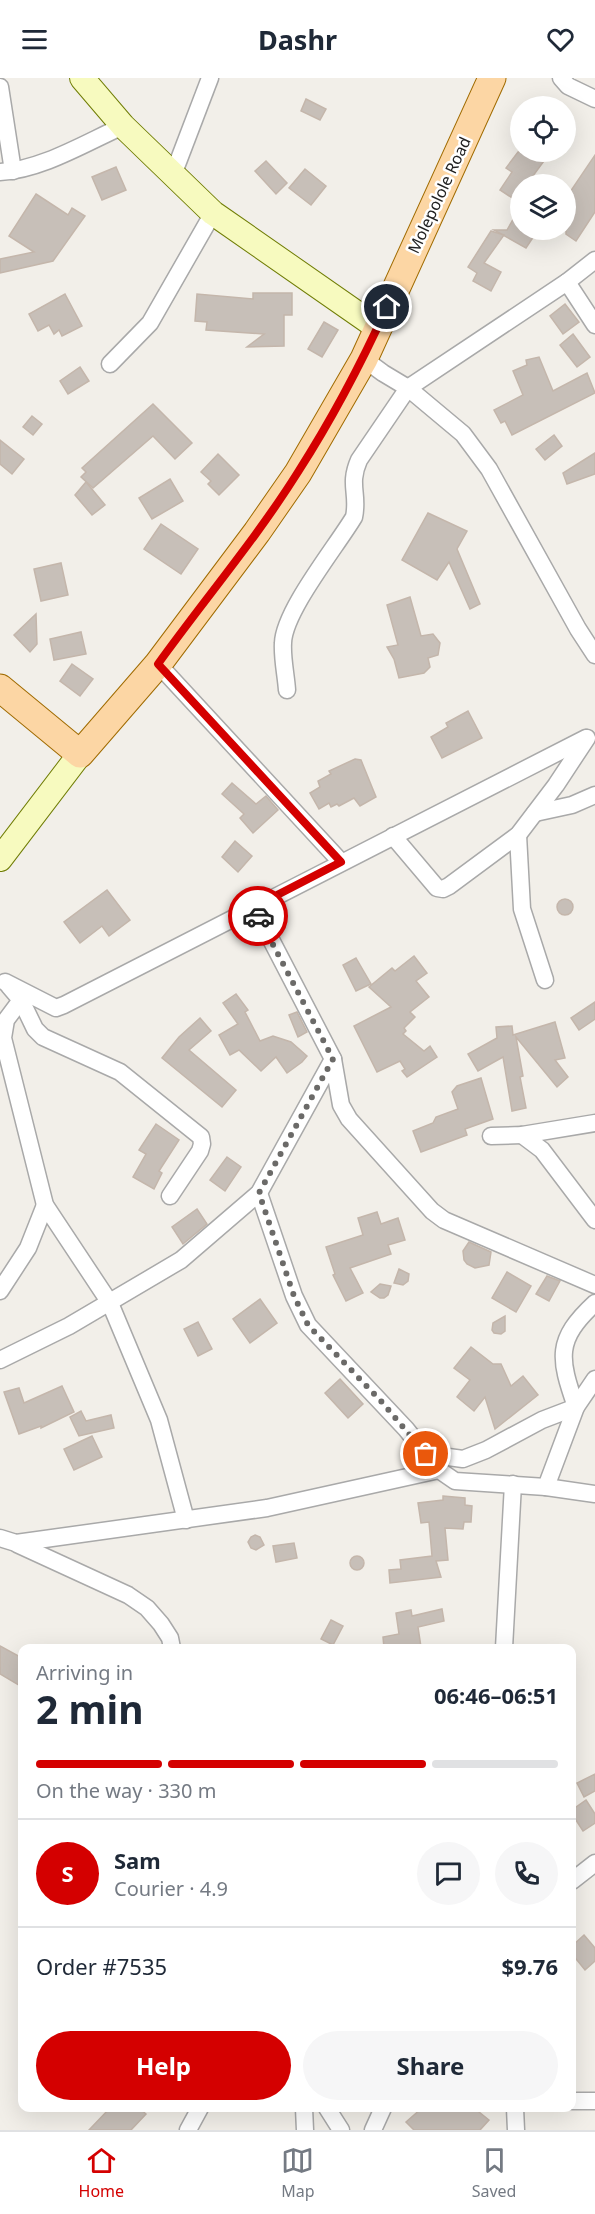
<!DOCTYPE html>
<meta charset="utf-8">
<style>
:root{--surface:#fff;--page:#f6f6f7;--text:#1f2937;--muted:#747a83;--line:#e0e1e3;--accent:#d40000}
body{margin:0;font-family:"Noto Sans",sans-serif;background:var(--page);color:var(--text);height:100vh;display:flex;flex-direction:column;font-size:22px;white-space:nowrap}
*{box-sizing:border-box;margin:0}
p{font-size:20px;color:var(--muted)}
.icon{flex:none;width:33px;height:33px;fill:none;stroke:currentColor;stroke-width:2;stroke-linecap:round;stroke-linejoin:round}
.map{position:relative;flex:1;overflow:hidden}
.side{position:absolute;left:18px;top:1566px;width:558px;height:468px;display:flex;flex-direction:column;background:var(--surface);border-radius:12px;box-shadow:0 6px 24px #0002}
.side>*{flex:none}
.buttons{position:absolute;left:510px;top:18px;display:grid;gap:12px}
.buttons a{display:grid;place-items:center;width:66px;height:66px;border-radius:50%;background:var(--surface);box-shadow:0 6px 24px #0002;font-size:30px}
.pin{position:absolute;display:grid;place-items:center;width:51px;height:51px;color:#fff;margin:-26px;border:3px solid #fff;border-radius:50%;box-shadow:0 2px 6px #0007}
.courier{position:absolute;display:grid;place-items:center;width:60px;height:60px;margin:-30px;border:4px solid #d40000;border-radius:50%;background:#fff;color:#222;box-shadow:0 2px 8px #0007}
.overview em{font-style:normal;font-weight:700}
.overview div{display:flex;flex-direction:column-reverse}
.overview{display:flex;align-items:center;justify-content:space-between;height:102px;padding:0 18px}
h1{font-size:39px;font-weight:700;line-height:45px}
.bar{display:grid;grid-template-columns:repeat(4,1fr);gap:9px 6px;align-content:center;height:72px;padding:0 18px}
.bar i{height:8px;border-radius:4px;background:var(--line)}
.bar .active{background:var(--accent)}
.bar p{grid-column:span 4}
.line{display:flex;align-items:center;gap:15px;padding:0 18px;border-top:2px solid var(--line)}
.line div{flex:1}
.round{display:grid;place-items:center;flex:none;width:63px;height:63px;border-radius:32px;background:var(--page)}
.cta{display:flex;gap:12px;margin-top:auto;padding:12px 18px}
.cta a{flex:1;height:69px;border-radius:36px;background:var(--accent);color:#fff;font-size:24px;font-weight:700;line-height:69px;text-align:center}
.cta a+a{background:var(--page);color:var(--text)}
header{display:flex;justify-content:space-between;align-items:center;height:78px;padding:0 18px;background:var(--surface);font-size:27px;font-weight:700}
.tabs{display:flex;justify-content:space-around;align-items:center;height:84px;border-top:2px solid var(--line);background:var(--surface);font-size:16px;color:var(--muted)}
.tabs a{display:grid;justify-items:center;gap:3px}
.tabs .active{color:var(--accent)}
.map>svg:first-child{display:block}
.building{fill:#c7bfb8;stroke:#c4b6ab;stroke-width:1.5}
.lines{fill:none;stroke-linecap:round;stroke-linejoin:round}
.street-casing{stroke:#a9a9a9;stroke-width:19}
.secondary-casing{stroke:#707d05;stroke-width:26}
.primary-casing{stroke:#a06b00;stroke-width:29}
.street{stroke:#fff;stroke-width:16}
.secondary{stroke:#f7fabf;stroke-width:24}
.primary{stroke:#fcd6a4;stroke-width:27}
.done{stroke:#6b6a68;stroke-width:6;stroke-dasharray:0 10.8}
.route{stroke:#d40000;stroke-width:8}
.labels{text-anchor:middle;stroke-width:5;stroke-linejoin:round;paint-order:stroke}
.street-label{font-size:16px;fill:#222;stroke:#fff}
</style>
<header><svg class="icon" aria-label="menu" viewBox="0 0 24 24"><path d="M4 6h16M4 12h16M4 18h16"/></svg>Dashr<svg class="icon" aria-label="heart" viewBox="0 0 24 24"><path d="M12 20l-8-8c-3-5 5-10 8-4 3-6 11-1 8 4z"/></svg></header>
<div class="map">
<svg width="595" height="2052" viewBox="0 0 595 2052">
<rect width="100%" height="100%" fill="#f2efe9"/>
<g class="building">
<path d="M306,21l20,10 -6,11 -19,-9z"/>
<path d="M518,74h13l13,9 -17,23h-7v19l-20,-13 12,-18 -6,-4z"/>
<path d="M595,77v57l-19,29 -10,-7v-36z"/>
<path d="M266,83l21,22 -11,11 -21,-23z"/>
<path d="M116,89l10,23 -24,10 -10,-23z"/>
<path d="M305,91l21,17 -15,19 -22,-17z"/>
<path d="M36,116l32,21 4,-7 13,8 -32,45 -53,12v-14l34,-7 -25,-16z"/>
<path d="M520,129v23h18l-12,18 -32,-18h13z"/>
<path d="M491,153l13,4 -20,28 17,9 -10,19 -18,-10 4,-8 -9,-6z"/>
<path d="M253,215h39v22h-8v31l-37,1 17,-13 -58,-4 1,-8 -12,-1 2,-27 56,5z"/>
<path d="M65,216l17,32 -20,10 -3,-6 -5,4 -5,-9 -11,6 -9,-17z"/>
<path d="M565,226l14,18 -16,12 -13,-18z"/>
<path d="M324,244l14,8 -16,27 -14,-8z"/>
<path d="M573,256l17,23 -13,10 -17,-22z"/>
<path d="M539,279l14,34 34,-18 8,20 -83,42 -7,-14 -4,2 -7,-13 29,-15 -10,-24 14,-6 -1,-5z"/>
<path d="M80,289l9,14 -21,13 -8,-13z"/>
<path d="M153,326l39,39 -17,16 -22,-23 -60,52 -12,-11 5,-5 -4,-4z"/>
<path d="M32,338l10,8 -9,11 -10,-8z"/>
<path d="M554,357l8,11 -17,14 -9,-11z"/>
<path d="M0,362l24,19 -12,15 -12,-10z"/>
<path d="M595,375v21l-28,10 -4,-11z"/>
<path d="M218,376l21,21 -20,20 -11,-11 3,-3 -10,-9z"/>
<path d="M170,401l13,22 -31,18 -13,-21z"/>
<path d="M86,404l19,23 -13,10 -17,-20z"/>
<path d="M428,435l39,18 -10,18 23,55 -10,5 -21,-47 -12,18 -35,-20z"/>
<path d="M161,446l37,25 -17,25 -37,-25z"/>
<path d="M61,485l7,32 -27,6 -7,-32z"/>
<path d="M410,519l11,39 12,-2 7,9 -2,12 -10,3 2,9 -6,6 -25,5 -5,-19 -7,-12 11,-2 -11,-40z"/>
<path d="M36,536l1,30 -7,8 -16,-17z"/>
<path d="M81,554l5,22 -32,6 -4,-21z"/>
<path d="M72,586l21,15 -13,17 -20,-15z"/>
<path d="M468,633l14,27 -40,20 -11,-21 17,-10 -2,-4z"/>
<path d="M355,681l6,1 15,37 -16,9 -6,-8 -15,8 -2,-2 -6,3 -2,-4 -10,6 -9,-16 10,-6 -2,-6 13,-7 -2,-3z"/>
<path d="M232,705l24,21 10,-8 12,14 -25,23 -13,-15 4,-4 -22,-20z"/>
<path d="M235,763l17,15 -14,16 -16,-15z"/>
<path d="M107,812l23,30 -21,16 -7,-10 -22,17 -16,-21z"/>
<circle cx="565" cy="829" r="8"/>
<path d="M414,878l13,17 -11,8 13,16 -19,15 5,5 -11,11 2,3 -3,3 21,17 6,-5 7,11 -30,20 -5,-6 3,-2 -5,-8 -23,11 -23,-46 37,-19 -22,-20 23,-19 3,3z"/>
<path d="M356,880l15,26 -15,7 -13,-26z"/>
<path d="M236,916l12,16 -3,2 15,29 13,-5 18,6 16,14 -5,6 -15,11 -11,-16 -15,14 -22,-21 -9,5 -11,-20 19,-11 -15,-21z"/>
<path d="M595,924v17l-16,11 -8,-12z"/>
<path d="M297,934l10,20 -9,5 -9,-22z"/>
<path d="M200,940l11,13 -22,19 47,40 -14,17 -60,-49 17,-21z"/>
<path d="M555,944l10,36 -10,2 13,17 -11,10 -41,-50 7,39 -3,1 6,31 -14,3 -9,-54 -25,14 -10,-17 29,-16 -1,-11 16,-1 1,9z"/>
<path d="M481,1000l12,41 -28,10 2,6 -46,17 -8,-21 20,-8 3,-6 22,-8 -6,-17 5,-6z"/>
<path d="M156,1046l23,16 -20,31 3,2 -8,16 -21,-12 13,-23 -7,-4z"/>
<path d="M227,1079l14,10 -16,24 -15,-11z"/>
<path d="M197,1131l10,15 -24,20 -11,-17z"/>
<path d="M377,1134l4,12 17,-6 7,22 -17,5 3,9 -41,14 13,25 -17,8 -13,-26 2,-1 -9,-27 37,-12 -5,-17z"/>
<path d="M469,1164l22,10 -2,13 -14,3 -8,-4 -3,-4 -1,-9z"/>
<path d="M399,1191l10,5 -1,7 -5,4 -9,-2z"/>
<path d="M507,1194l24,14 -15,26 -24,-14z"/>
<path d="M547,1198l13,5 -11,20 -13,-7z"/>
<path d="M380,1206l11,2 -3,9 -4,3h-4l-9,-6z"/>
<path d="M260,1221l17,24 -27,20 -17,-24z"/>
<path d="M505,1238v15l-4,3 -7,-1 -2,-3 1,-7z"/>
<path d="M198,1244l14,27 -14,7 -14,-27z"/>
<path d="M471,1269l22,17h8l10,22 12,-10 15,19 -43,34 -10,-32 -11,14 -17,-14 13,-17 -16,-12z"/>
<path d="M340,1301l23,25 -15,14 -23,-25z"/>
<path d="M62,1308l12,26 -33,16v-2l-22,8 -15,-42 15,-4 5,15z"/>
<path d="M81,1333l5,10 25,-6 3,13 -35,8 -9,-19z"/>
<path d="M92,1358l10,21 -28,13 -10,-21z"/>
<path d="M443,1418l22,2v7l7,1 -1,16h-7l-1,7 -18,-1 3,32 -12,1 5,16 -51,6 -1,-13 12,-1 -1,-9 32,-4 -3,-34 -8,1 -3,-20 25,-3z"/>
<path d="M255,1457l5,2 4,8 -8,5 -5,-2 -3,-6 3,-5z"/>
<path d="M294,1465l3,15 -21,4 -3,-16z"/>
<circle cx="357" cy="1485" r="7"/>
<path d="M442,1531l2,12 -26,6 3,20 -37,1 -1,-11 16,-3 -3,-21 15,-3 1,6z"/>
<path d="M331,1542l12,6 -10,19 -12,-6z"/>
<path d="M0,1568l22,12v29l-22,-13z"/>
<path d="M595,1696v17l-11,6 -7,-14z"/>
<path d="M586,1722l9,14v9l-12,8 -11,-17v-4z"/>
<path d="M584,1857l11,13v13l-10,9 -13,-16v-8z"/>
<path d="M110,2030h29l7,6 -15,16h-42z"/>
<path d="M422,2030h52l15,12 -9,10h-66l-8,-8z"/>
</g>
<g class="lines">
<g class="street-casing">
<g id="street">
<path d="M561,0l7,8 27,13"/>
<path d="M0,9l13,84"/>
<path d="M0,94c41,-2 85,-29 123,-46"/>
<path d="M173,97l37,-97"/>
<path d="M567,204l28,43"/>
<path d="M364,281l19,14 25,15 55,46 26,35 89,160 17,26"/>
<path d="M110,286l40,-41 63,-110"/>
<path d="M158,586l183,198"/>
<path d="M287,612c-1,-15 -5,-32 -4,-47 1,-32 53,-96 71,-126 5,-23 -6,-32 5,-57l49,-72 159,-106 28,-22"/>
<path d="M535,735l37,-8 23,-10"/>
<path d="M518,757l4,74 23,71"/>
<path d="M393,758l44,52 6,1 6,-3 69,-51 38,-50 31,-47"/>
<path d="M254,829l79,152 8,46 8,14 83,92 12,9 151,65"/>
<path d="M5,904l51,26 8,-3 522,-267"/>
<path d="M9,908l12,14 -15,20 -3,18 42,167 65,98 49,117 27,100"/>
<path d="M21,922l14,29 8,8 77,35 81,65 1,7 -2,7 -30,45"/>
<path d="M522,1057l20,15 53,70"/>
<path d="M491,1058l31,-1 73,-12"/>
<path d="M259,1115l35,103 14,29 98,104 33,41"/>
<path d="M0,1213l28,-43 17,-43"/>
<path d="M0,1282l69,-34 112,-66 78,-67 74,-134"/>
<path d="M426,1376l37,5 23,-9 56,-30 34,-13c-17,-49 -21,-67 19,-104"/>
<path d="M546,1409l30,-80 19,-28"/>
<path d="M0,1460l16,5 251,-35 172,-38 16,11 91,6 49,7"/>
<path d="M17,1466l111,51 19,13 14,16 9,14 2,10"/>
<path d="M504,1570l9,-164"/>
<path d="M572,1803l23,-18"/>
<path d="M572,2023h23"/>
<path d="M304,2030l1,22"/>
<path d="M327,2030l14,22"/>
<path d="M515,2030l1,22"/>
<path d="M188,2052l12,-22"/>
<path d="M373,2052l10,-22"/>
</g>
</g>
<g class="secondary-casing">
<g id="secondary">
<path d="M82,0l41,48 90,87 165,115"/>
<path d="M0,781l80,-105"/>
</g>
</g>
<g class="primary-casing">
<path id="primary" d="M0,610l80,66 78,-90 99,-132 41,-59 66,-114 128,-281"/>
</g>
<use href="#street" class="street"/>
<use href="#secondary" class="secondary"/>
<use href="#primary" class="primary"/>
</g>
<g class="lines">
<path class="done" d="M258,838l75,143 -74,134 35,103 14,29 72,75 46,54"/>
<path class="route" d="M258,838l-4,-9 87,-45 -183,-198c46,-64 98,-125 140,-192 34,-53 63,-108 89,-165"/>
</g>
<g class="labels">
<g class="street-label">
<text transform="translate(439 117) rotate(-65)" y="6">Molepolole Road</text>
</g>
</g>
</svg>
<div class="buttons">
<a><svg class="icon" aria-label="locate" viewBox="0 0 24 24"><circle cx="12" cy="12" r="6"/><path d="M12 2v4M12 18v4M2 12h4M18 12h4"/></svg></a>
<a><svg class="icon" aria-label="layers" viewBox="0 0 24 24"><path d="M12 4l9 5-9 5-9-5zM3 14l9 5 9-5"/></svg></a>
</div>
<div class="pin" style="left:426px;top:1376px;background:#ea580c"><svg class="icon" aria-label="bag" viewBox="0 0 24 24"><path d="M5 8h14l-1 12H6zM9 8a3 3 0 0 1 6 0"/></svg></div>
<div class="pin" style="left:387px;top:229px;background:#1f2937"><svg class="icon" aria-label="home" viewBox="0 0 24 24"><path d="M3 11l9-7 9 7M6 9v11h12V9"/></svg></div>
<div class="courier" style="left:258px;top:838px"><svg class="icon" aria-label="car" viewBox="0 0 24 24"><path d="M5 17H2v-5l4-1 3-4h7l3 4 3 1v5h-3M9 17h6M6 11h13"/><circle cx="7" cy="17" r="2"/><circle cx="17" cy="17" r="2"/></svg></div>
<section class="side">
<div class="overview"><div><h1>2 min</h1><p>Arriving in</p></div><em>06:46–06:51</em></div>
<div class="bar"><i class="active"></i><i class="active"></i><i class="active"></i><i></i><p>On the way · 330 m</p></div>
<div class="line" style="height:108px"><b class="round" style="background:var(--accent);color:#fff">S</b><div><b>Sam</b><p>Courier · 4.9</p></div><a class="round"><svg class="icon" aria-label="chat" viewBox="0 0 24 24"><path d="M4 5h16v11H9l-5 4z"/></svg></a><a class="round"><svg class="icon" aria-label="phone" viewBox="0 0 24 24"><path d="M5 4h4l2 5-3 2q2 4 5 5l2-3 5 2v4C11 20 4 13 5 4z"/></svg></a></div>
<div class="line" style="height:78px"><div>Order #7535</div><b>$9.76</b></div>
<div class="cta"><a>Help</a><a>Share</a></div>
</section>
</div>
<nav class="tabs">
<a class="active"><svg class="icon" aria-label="home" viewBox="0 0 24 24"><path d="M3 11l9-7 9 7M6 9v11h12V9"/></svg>Home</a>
<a><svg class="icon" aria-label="map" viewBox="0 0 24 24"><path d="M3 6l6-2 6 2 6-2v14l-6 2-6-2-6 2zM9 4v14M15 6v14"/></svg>Map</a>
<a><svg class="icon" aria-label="saved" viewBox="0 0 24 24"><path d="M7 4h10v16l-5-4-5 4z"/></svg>Saved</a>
</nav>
